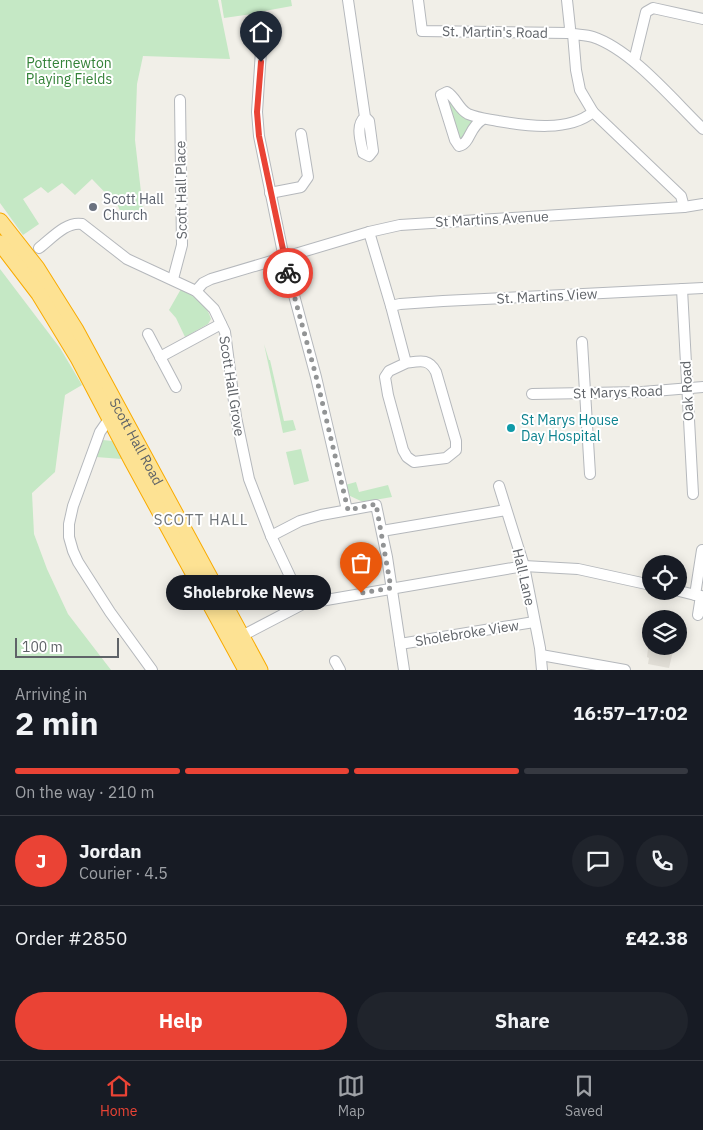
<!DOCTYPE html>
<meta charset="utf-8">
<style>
:root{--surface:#171b24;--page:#20242c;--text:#f1f3f6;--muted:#9ea1a6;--line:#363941;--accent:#ea4335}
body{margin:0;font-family:"IBM Plex Sans",sans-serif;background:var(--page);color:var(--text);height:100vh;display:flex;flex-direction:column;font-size:19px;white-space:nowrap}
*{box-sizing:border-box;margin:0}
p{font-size:16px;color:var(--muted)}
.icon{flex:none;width:28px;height:28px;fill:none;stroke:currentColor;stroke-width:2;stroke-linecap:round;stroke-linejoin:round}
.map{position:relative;height:670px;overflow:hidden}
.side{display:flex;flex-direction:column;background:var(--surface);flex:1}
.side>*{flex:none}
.buttons{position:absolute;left:642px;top:555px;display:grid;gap:10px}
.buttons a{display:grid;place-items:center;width:45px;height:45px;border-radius:50%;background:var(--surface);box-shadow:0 2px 12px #0003;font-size:25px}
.scale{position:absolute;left:15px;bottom:12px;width:104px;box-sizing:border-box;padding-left:5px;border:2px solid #5f6368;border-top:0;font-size:14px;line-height:18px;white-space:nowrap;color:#5f6368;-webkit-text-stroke:4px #fff;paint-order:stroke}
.pin{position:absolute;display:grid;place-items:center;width:42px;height:42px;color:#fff;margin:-51px -21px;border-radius:50% 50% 50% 0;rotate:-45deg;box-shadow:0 0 5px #0007}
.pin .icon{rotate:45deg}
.courier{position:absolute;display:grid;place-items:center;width:50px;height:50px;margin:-25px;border:4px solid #ea4335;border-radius:50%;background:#fff;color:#222;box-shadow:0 1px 6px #0007}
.bubble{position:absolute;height:35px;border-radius:18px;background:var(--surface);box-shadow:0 2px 12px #0003;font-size:16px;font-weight:700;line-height:35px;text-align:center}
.headline em{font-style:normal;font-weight:700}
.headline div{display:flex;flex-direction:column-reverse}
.headline{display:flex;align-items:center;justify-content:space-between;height:85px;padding:0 15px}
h1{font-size:32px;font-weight:700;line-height:38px}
.bar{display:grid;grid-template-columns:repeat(4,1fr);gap:8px 5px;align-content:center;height:60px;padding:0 15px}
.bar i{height:6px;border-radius:4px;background:var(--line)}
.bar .active{background:var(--accent)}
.bar p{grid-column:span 4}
.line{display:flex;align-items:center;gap:12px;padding:0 15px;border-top:1px solid var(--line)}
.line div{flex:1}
.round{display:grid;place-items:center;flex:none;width:52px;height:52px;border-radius:26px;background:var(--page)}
.button{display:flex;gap:10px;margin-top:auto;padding:10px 15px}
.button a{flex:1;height:58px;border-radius:30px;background:var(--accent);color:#fff;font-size:20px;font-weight:700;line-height:58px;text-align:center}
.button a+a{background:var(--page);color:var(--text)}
.tab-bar{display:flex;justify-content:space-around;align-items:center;height:70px;border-top:1px solid var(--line);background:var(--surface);font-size:14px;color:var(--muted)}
.tab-bar a{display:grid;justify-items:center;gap:2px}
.tab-bar .active{color:var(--accent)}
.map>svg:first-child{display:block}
.education{fill:#e1ded6}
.green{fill:#c5e8c5}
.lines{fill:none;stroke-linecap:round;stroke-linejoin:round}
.minor-casing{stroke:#b5b8bc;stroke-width:12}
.highway-casing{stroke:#f9ab00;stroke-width:17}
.minor{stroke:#fff;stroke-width:10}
.highway{stroke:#fde293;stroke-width:15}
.done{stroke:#929495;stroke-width:5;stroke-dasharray:0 9}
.route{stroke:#ea4335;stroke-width:6}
.worship-dot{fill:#6b7280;stroke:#fff;stroke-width:2}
.culture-dot{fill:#0f9aa8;stroke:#fff;stroke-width:2}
.labels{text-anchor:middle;stroke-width:4;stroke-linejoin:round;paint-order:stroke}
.street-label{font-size:14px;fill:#5f6368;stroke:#fff}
.park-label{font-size:14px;fill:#348238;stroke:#fff}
.worship-label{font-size:14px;fill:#5b616d;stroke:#fff;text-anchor:start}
.culture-label{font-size:14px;fill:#0d838f;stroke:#fff;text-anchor:start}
.neighbourhood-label{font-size:15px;letter-spacing:1px;fill:#70757a;stroke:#fff}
</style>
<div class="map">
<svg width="703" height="670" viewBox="0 0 703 670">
<rect width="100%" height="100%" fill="#f1efe8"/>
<path class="education" d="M655,646h7v3l11,2 -4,17 -21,-4 1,-6 -2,-1 1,-8z"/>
<g class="green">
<path d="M0,0h218l12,59 -87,-3 -6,28 -2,56 9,78 -19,-1 -4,-4 -3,-7 -26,-27 -17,16 -13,-12 -14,10 -7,-6 -18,12 16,25 -16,11 -23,-32z"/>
<path d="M221,0h70l1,6 -33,6 5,34 -7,1 -5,-33 -28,4z"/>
<path d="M445,95l28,25 -6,14 -9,8z"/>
<path d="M0,269l60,79 22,37 -17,10 -10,77 -23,21 2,41 13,35 21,45 43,56h-111z"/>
<path d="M181,289c13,7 26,15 30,30l-3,5 -23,13 -9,-19 -7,-8z"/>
<path d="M264,344l5,16h1l14,61 9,-1 3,10 -13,3z"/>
<path d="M103,440l9,1 10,18 -26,-2z"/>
<path d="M301,449l8,32 -15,4 -8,-33z"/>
<path d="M356,482l3,10 29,-7 4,12 -29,5 -15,-7 -3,-10z"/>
</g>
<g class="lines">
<g class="minor-casing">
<g id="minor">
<path d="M348,0l17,117 4,4 4,30 -4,5 -6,-3c-2,-12 -8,-27 2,-36"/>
<path d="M418,0l4,31 146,2 2,-5 -3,-28"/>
<path d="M261,51l-4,61 2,24 25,122 32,119 31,133"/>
<path d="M634,61l12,-49 7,-4 50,11"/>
<path d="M483,119c-15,9 -12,24 -24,27l-4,-6 -14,-45 6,-3c9,5 11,17 21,22 9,4 20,5 30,7 29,5 71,11 95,-9"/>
<path d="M270,193l31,-6 7,-10 -7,-43"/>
<path d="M684,207l-3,-11 -88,-84 -13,-22 -4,-20 -3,-36c7,1 14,1 20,3 39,13 80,63 110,92"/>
<path d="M369,232l22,74 15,57c14,-2 23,-5 30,9l20,69v9l-10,8 -32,4 -7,-5 -4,-7 -15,-55 -3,-18 4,-6 17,-8"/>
<path d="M39,248c12,-9 27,-27 43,-24l45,35 69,32 18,18 11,23 11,85 13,62 22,57 32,68"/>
<path d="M173,279l9,-34 -2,-145"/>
<path d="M682,289l11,205"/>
<path d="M196,291l7,-8 8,-4 158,-47 31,-7 284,-18 19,-3"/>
<path d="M391,306l9,-2 43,-3 260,-13"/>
<path d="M148,334l28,53"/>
<path d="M582,342l8,132"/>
<path d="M160,357l61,-33"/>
<path d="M532,394l110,-2 61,-5"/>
<path d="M109,419l-9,13 -27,74 -4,18v13l4,14 5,11 32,50 42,58"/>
<path d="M499,486l25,80 16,82 2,22"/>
<path d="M382,531l124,-21"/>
<path d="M271,536l29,-15 21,-6 55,-10 11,52 17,113"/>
<path d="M679,591l24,6"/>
<path d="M695,595l7,-45"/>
<path d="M698,615l3,-19"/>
<path d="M236,639l67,-35 221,-38 54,3 73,16"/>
<path d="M400,644l134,-22"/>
<path d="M541,655l84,15"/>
<path d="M335,661l5,9"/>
</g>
</g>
<g class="highway-casing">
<g id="highway">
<path id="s1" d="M0,221l37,47 39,62 184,340"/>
<path d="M0,243l39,51 39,64 54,103 114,209"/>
</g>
</g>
<use href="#minor" class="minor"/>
<use href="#highway" class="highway"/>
</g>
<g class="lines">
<path class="done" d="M288,273l28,103 32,134 28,-6 15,84 -30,5"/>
<path class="route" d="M261,62l-4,50 2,24 29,137"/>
</g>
<circle class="worship-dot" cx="93" cy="207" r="5"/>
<circle class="culture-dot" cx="511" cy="428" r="5"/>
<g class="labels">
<g class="street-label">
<text transform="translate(495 32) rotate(1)" y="5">St. Martin's Road</text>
<text transform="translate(181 190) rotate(-91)" y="5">Scott Hall Place</text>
<text transform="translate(492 219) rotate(-3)" y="5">St Martins Avenue</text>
<text transform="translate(547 296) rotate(-3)" y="5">St. Martins View</text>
<text transform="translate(232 386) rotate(81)" y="5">Scott Hall Grove</text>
<text transform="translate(687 391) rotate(-93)" y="5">Oak Road</text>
<text transform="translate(618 392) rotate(-2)" y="5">St Marys Road</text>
<text dy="5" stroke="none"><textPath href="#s1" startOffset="260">Scott Hall Road</textPath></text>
<text transform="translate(524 577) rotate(77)" y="5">Hall Lane</text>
<text transform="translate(467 633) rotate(-9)" y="5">Sholebroke View</text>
</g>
<g class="park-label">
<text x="69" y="68">Potternewton<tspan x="69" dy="16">Playing Fields</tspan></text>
</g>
<g class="worship-label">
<text x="103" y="204">Scott Hall<tspan x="103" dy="16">Church</tspan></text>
</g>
<g class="culture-label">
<text x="521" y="425">St Marys House<tspan x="521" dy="16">Day Hospital</tspan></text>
</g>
<g class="neighbourhood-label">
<text x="201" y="525">SCOTT HALL</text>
</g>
</g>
</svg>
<div class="buttons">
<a><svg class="icon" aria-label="locate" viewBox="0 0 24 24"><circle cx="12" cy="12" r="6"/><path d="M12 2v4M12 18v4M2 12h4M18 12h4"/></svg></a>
<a><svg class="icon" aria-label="layers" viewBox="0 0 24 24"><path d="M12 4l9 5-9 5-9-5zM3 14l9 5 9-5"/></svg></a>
</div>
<div class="scale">100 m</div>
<div class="pin" style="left:361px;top:593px;background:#ea580c"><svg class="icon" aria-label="bag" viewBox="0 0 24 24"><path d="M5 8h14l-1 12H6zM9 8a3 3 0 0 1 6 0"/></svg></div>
<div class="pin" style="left:261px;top:62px;background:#1f2937"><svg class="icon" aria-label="home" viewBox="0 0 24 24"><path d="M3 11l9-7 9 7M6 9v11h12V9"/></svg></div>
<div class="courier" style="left:288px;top:273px"><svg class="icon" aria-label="bike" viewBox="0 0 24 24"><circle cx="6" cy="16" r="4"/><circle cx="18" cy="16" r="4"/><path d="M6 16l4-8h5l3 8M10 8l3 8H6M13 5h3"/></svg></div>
<div class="bubble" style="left:166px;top:575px;width:165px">Sholebroke News</div>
</div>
<section class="side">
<div class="headline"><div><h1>2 min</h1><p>Arriving in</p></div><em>16:57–17:02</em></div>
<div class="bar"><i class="active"></i><i class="active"></i><i class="active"></i><i></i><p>On the way · 210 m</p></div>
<div class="line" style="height:90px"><b class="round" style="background:var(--accent);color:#fff">J</b><div><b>Jordan</b><p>Courier · 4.5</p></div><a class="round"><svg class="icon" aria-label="chat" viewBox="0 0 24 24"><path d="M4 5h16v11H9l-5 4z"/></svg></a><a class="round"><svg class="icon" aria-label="phone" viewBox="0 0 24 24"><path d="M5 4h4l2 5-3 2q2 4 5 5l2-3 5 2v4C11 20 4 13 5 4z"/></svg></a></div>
<div class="line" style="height:65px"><div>Order #2850</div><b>£42.38</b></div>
<div class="button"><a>Help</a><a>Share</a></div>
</section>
<nav class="tab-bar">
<a class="active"><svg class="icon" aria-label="home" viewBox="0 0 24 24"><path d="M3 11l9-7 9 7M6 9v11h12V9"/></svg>Home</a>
<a><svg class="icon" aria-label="map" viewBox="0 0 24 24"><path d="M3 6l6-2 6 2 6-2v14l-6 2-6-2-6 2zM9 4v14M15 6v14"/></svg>Map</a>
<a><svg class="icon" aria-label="saved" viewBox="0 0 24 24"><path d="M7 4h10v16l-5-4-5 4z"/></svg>Saved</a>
</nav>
